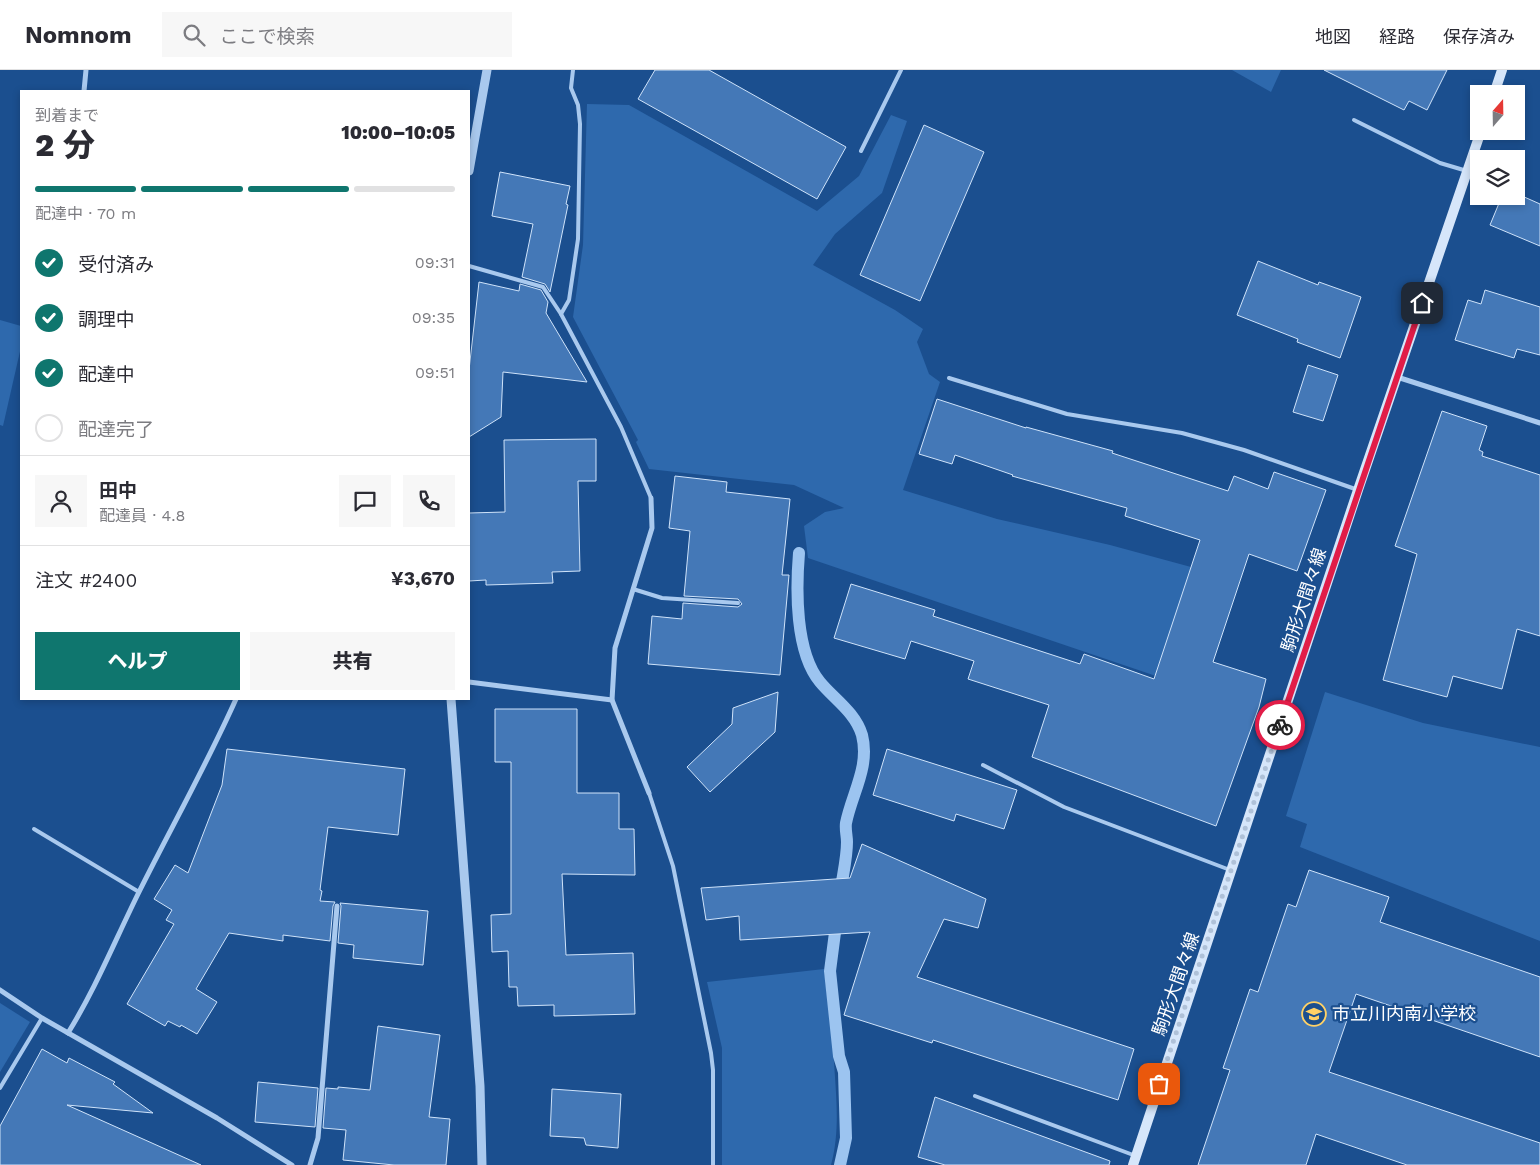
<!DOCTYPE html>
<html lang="ja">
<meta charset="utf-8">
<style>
:root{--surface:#fff;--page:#f7f7f7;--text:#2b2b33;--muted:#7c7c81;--line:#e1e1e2;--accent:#0f766e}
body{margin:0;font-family:"Work Sans","Noto Sans JP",sans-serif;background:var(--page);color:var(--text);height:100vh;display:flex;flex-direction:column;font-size:19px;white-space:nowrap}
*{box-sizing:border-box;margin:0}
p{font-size:16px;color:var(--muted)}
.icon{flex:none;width:28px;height:28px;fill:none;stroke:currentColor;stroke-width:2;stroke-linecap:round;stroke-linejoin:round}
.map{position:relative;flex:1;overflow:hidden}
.sheet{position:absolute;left:20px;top:20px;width:450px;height:610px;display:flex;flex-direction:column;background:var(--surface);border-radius:0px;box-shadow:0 2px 8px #0003}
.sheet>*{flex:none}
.needle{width:32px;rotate:20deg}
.controls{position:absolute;left:1470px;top:15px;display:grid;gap:10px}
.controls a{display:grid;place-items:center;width:55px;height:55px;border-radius:0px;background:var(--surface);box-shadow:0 2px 8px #0003;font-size:25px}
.pin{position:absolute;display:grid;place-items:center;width:42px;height:42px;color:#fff;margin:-21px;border-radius:10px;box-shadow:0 2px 8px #0006}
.courier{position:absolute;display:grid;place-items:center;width:50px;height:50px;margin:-25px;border:4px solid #e11d48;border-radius:50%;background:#fff;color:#222;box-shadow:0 1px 6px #0007}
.headline em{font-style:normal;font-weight:800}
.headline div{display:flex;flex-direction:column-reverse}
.headline{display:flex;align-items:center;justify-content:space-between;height:85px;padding:0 15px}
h1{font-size:32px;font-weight:800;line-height:38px}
.bar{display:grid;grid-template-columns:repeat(4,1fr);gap:8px 5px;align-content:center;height:60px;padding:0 15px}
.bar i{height:6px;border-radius:4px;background:var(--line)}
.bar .on{background:var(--accent)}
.bar p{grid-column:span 4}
.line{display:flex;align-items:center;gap:12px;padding:0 15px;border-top:1px solid var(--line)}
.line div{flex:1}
.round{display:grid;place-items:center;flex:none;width:52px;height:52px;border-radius:0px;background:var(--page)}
ol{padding:0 15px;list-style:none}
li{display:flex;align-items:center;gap:15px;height:55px}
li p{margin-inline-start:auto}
li .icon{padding:5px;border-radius:50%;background:var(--accent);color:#fff;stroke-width:4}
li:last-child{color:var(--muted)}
li i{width:28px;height:28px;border:2px solid var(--line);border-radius:50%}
.primary-button{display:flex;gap:10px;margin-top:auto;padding:10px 15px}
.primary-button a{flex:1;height:58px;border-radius:0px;background:var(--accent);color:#fff;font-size:20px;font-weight:800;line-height:58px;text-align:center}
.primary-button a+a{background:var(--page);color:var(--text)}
header{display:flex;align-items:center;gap:30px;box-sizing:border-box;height:70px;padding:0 25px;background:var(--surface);border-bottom:1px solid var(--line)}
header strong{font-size:24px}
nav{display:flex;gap:28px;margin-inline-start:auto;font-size:18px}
.search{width:350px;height:45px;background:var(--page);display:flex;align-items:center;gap:12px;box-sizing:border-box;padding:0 18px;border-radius:0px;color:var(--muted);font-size:19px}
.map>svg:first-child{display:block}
.green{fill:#2e69ad}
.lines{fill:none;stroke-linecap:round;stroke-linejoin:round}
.stream{stroke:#9cc4f0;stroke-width:12}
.building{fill:#4478b7;stroke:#cfe3fa}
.service{stroke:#a9c9ee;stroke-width:4}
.minor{stroke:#a9c9ee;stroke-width:5}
.tertiary{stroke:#a9c9ee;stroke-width:9}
.secondary{stroke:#d6e6fa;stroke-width:10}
.done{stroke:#afc1d8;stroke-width:5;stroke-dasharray:0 9}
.route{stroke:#e11d48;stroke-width:6}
.labels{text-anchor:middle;stroke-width:4.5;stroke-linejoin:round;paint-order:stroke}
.street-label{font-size:18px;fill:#fff;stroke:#1b4f8f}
.poi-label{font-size:18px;fill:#fff;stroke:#1b4f8f;text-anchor:start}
</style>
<header>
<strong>Nomnom</strong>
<div class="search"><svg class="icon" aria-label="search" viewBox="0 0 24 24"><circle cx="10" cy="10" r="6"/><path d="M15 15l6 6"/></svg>ここで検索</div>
<nav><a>地図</a><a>経路</a><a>保存済み</a></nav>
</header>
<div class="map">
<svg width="1540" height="1095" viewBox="0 0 1540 1095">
<rect width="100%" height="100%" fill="#1b4f8f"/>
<g class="green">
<path d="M1232,0h49l-10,22z"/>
<path d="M587,34l42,1 188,106 42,-35 32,-61 16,6 -25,72 -47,41 -22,31 82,45 28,19 -6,13 12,32 11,8 -37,108 94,29 113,26 81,22 -35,109 -348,-118 -4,-32 21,-14 19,-4 -50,-23 -145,-16 -13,-27 2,-2 -65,-123 10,-72z"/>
<path d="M0,250l21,6v21l-18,79 -3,-1z"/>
<path d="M1325,622l98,31 117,24v194l-240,-94 7,-23 -21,-8z"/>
<path d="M824,899c4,36 9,72 11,108 2,30 4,58 -4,88h-109v-117l-15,-66z"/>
<path d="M0,933l30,19 -30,50z"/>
</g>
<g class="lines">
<g class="stream">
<path d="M799,483c-3,36 -4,99 21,129 14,17 35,30 42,53 8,32 -10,58 -16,88 -1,6 1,13 1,19 0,17 -5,36 -7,53"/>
<path d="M837,847l-7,54 9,85 5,16 2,66 -6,27"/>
</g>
</g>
<g class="building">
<path d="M655,0h54l137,77 -29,52 -179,-100z"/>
<path d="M1324,0h123l-20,40 -18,-9 -5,9z"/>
<path d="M924,55l60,27 -64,149 -60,-26z"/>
<path d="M500,102l70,14 -4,18 2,1 -18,87 -5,-8 -23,-7 11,-53 -41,-8z"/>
<path d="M1502,126h20l18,8v42l-50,-21z"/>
<path d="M1258,191l60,24 1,-3 42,15 -21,61 -43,-16 1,-3 -61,-24z"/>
<path d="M479,212l40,9 1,-7 21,6 7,12 -2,11 41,69 -84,-10 -2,45 -32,20v-67z"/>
<path d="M1485,220l55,17v48l-23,-6 -3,9 -59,-18 13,-40 13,4z"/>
<path d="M1308,295l30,10 -15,46 -30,-9z"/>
<path d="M937,329l89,29v-1l87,24 -1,2 116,38 6,-15 34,13 6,-17 52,18 -29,81 -48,-17 -36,108 53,17 -7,28 -43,119 -184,-69 17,-52 -81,-26 6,-18 -63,-20 -6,18 -71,-21 17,-54 84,26 -2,6 147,48 4,-10 70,25 46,-139 -75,-24 2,-8 -115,-32 1,-1 -58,-20 -3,9 -33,-10z"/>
<path d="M1442,341l45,15 -8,24 4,2 -1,4 58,19v161l-23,-7 -15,60 -49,-13 -6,21 -64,-17 34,-126 -22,-8z"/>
<path d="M596,369v42h-18l2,90 -28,1 1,11 -67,2v-5l-17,1v-68l36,-1 -1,-72z"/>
<path d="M675,406l52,6 -1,10 64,7 -8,76h7l-9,100 -132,-11 4,-48 30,3 1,-16 55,4 4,-3 -4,-5 -54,-3 6,-65 -21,-3z"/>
<path d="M778,622l-3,40 -65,60 -23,-25 45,-43 1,-16z"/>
<path d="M495,639h82v84h42v36h15l1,46 -73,-1 4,81 67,-2 2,61 -81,2v-11l-36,1 -1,-19h-8l-1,-36 -16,1 -1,-37 20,-1v-152h-16z"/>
<path d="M227,679l178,20 -7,66 -70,-8 -8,63 2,1 -2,10 15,1 -2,4 -3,35 -47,-6v6l-54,-8 -33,56 21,13 -20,32 -16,-9 -1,2 -12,-6 -3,5 -38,-22 47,-80 -8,-4 6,-10 -18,-11 21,-34 13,8 34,-88z"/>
<path d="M887,679l130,41 -13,39 -48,-15 -2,7 -81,-26z"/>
<path d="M862,774l124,55 -8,29 -34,-9 -27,58 217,72 -16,51 -185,-60 -1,3 -88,-28 26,-83 -130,8 -1,-24 -33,4 -5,-32 149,-10z"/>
<path d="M1309,800l80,27 -9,25 160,55v80l-184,-63 -27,78 211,71v22h-133l-91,-31 -10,31h-108l32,-95 -7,-2 27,-79 8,3 30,-88 8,3z"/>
<path d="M340,833l88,8 -5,54 -70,-7 1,-13 -16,-2 3,-37z"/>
<path d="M378,956l62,9 -11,82 21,2 -4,46h-52l-51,-5 3,-30 -23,-2 3,-40 12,1v-2l32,3z"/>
<path d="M42,979l25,14 2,-5 46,24 -2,2 40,29 -86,-8 134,60h-201v-39z"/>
<path d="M258,1012l60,6 -3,39 -60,-5z"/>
<path d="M552,1019l69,5 -3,54 -32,-3 -2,-7 -34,-2z"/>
<path d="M935,1027l175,64 -1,4h-164l-27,-8z"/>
</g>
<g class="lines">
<g class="service">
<path d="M1354,50l86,43 27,8"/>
<path d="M861,81l40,-81"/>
<path d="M469,196l74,21 18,27 60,113 30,71"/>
<path d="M561,244l8,-14 9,-61 2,-115 -2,-19 -7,-17 2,-18"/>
<path d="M949,308l118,36 115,19 62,17 114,40"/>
<path d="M633,519l29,9 76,5"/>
<path d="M983,695l81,42 166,63"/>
<path d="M649,723l24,73 38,187 2,17v95"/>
<path d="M34,759l105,63"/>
<path d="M0,1018l42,-70"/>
<path d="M975,1026l161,60"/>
</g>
<g class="minor">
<path d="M84,21l2,-21"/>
<path d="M1397,307l143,46"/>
<path d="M469,612l143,18"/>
<path d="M649,723l-37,-93 3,-52 37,-120 -1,-30"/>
<path d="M0,920l42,28 175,100 75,47"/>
<path d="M68,963c28,-45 48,-95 72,-143 32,-64 67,-126 96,-191"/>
<path d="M310,1095l8,-27 19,-232"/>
</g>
<g class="tertiary">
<path d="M469,101l18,-101"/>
<path d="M451,629l29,387 2,79"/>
</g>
<g class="secondary">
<path d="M1494,24l8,-24"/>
<path d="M1133,1095l225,-675 123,-359"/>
</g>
</g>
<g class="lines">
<path class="done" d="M1159,1014l121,-359"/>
<path class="route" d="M1280,655l142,-422"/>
</g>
<defs>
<g id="school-ring" transform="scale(1.25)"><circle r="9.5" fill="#1b4f8f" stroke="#ffd166" stroke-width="1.5"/><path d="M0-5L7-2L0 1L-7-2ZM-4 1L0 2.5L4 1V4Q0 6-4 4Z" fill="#ffd166"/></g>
</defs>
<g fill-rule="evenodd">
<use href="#school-ring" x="1314" y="944"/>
</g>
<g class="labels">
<g class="street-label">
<text transform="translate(1304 530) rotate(-72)" y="6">駒形大間々線</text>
<text transform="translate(1176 914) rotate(-71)" y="6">駒形大間々線</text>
</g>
<g class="poi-label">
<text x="1332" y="950">市立川内南小学校</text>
</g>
</g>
</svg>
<div class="controls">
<a><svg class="needle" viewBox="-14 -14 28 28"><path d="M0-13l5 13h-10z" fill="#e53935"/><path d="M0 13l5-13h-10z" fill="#7c7c81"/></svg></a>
<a><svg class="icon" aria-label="layers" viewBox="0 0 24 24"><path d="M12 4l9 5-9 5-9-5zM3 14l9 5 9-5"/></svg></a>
</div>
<div class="pin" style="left:1159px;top:1014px;background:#ea580c"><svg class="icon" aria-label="bag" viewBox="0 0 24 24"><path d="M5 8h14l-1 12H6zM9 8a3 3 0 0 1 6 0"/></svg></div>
<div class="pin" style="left:1422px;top:233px;background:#1f2937"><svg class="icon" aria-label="home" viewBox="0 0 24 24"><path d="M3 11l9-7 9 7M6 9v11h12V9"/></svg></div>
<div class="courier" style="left:1280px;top:655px"><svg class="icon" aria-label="bike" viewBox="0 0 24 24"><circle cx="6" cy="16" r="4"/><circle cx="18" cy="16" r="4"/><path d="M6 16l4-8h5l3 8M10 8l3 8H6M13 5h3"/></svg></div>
<section class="sheet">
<div class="headline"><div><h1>2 分</h1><p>到着まで</p></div><em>10:00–10:05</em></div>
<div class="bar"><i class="on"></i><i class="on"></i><i class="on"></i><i></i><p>配達中 · 70 m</p></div>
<ol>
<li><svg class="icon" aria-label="check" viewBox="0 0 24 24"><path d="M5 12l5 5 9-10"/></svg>受付済み<p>09:31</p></li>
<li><svg class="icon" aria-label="check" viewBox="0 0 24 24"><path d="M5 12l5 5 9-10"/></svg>調理中<p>09:35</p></li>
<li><svg class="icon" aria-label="check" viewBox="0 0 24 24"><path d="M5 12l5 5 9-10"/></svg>配達中<p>09:51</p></li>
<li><i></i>配達完了</li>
</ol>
<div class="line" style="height:90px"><a class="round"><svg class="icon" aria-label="person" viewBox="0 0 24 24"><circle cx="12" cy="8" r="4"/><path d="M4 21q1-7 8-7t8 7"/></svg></a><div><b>田中</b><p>配達員 · 4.8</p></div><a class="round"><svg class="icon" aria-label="chat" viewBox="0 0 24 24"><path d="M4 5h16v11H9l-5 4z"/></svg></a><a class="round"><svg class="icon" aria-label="phone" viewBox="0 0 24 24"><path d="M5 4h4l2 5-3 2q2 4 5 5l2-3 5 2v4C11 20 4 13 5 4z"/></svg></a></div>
<div class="line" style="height:65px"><div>注文 #2400</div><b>¥3,670</b></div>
<div class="primary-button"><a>ヘルプ</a><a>共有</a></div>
</section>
</div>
